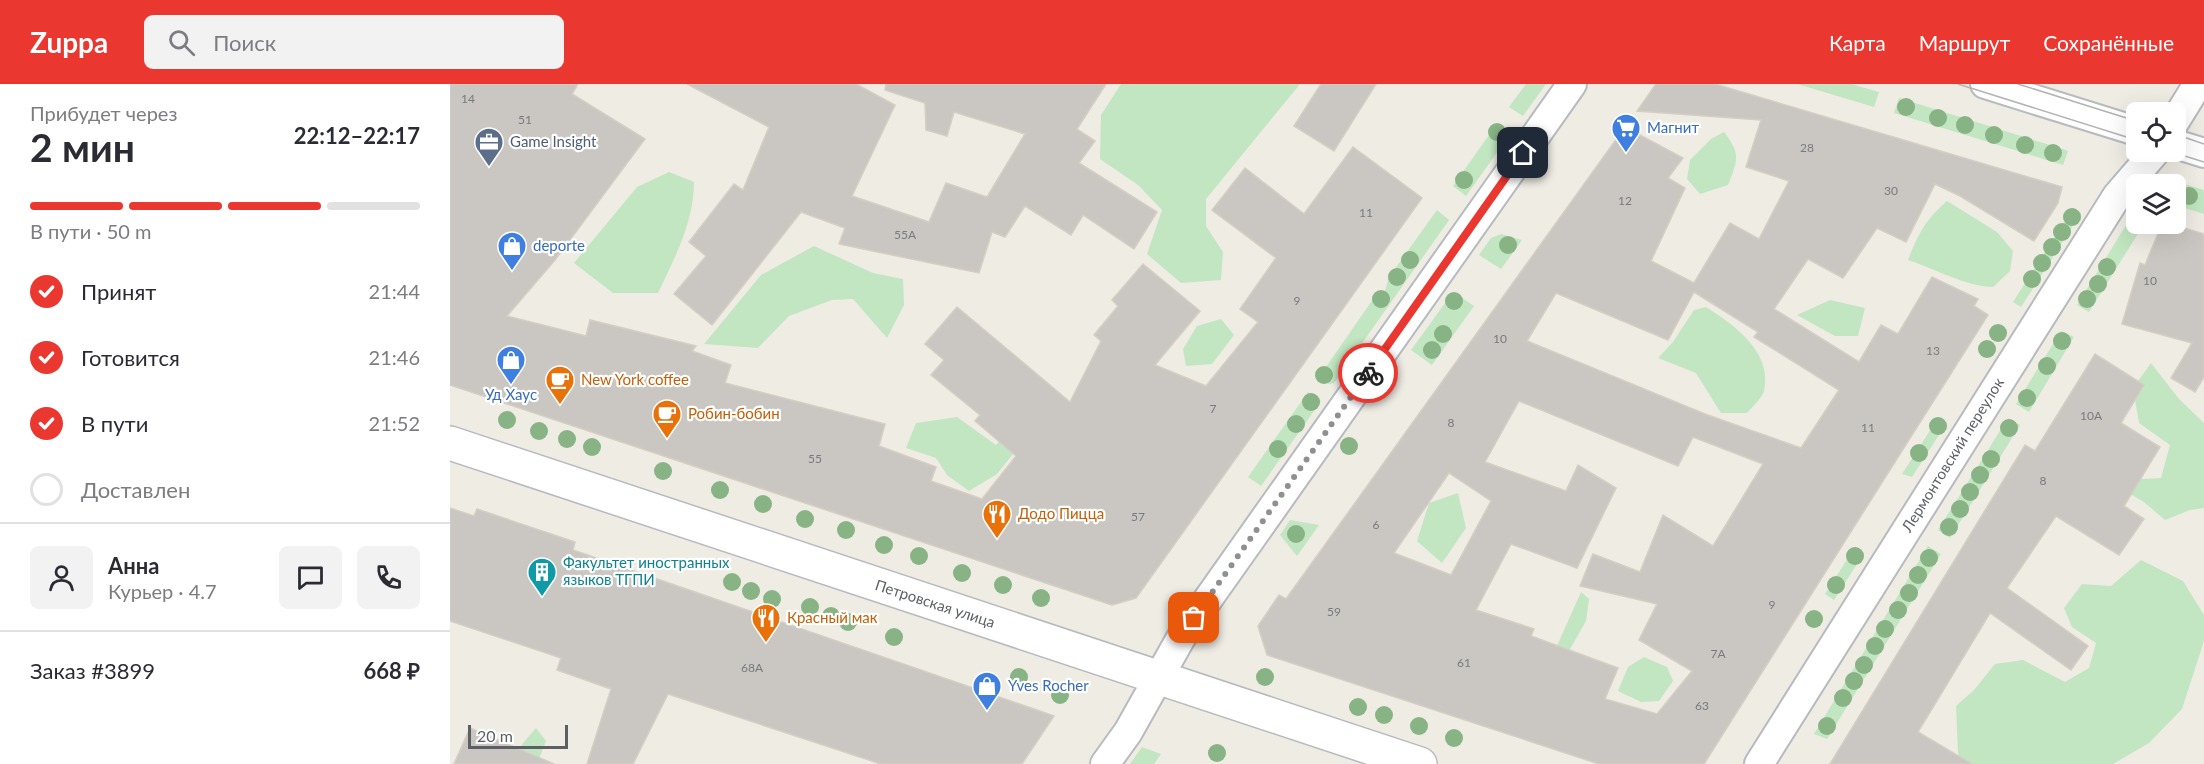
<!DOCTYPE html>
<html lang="ru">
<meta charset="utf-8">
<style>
:root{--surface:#fff;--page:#f2f2f3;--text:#2b2b33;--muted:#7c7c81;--line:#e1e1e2;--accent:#ea372f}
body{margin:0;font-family:Lato,sans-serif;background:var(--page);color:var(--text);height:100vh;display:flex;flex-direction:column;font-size:22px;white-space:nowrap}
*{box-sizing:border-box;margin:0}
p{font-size:20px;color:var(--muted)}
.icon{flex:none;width:33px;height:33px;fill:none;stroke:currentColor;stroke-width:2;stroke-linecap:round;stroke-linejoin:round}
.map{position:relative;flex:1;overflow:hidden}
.sheet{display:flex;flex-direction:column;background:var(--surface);width:450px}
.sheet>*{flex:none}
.controls{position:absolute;left:1676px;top:18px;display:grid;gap:12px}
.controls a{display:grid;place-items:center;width:60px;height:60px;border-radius:9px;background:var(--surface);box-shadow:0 6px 24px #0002;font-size:30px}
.scale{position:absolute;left:18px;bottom:15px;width:100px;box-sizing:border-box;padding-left:6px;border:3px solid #5c6065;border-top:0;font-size:16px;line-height:21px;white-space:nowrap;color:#5c6065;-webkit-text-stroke:4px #fff;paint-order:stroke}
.pin{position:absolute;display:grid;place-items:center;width:51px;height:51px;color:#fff;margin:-26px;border-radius:12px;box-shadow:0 3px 9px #0006}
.courier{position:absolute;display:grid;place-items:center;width:60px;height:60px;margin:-30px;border:4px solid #ea372f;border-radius:50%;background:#fff;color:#222;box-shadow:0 2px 8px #0007}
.summary em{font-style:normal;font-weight:700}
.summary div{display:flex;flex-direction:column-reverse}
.summary{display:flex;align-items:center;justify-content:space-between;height:102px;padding:0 30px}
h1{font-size:39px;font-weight:700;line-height:45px}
.bar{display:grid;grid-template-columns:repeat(4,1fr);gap:9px 6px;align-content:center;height:72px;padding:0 30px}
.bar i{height:8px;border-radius:4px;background:var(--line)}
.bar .active{background:var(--accent)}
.bar p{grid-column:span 4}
.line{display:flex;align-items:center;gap:15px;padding:0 30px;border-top:2px solid var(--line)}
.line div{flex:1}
.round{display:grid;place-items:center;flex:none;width:63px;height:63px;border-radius:9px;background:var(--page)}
ol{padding:0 30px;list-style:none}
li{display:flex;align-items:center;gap:18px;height:66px}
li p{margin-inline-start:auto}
li .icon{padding:6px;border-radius:50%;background:var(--accent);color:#fff;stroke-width:4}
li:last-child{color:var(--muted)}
li i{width:33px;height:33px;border:3px solid var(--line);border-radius:50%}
header{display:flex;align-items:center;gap:36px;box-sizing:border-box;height:84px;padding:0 30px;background:var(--accent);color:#fff}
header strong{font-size:28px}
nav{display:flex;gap:33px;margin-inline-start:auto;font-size:21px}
.search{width:420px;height:54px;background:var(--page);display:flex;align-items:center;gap:15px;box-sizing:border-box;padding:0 21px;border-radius:9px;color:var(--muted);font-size:22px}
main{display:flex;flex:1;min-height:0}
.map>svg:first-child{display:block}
.green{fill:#c2e6c1}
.building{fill:#cac7c2;stroke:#d4cec3;stroke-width:1.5;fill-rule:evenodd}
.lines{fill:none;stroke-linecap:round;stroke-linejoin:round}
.street-casing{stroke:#b7babe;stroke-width:32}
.secondary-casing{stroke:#b6b9be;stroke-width:36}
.street{stroke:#fff;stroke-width:28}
.secondary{stroke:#fff;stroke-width:33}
.tram{stroke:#b3b4b5;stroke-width:1.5}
.tree{fill:#88b384}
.done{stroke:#8f9191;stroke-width:6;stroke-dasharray:0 10.8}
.route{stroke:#ea372f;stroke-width:8}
.labels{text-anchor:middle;stroke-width:4.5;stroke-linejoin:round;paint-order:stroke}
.number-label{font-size:12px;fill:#787a7c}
.shop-label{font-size:15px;fill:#366cbe;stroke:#fff;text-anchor:start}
.service-label{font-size:15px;fill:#4e5e75;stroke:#fff;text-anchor:start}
.food-label{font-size:15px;fill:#c56008;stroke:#fff;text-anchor:start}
.street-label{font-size:15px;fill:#5c6065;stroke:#fff}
.culture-label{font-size:15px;fill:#0d838f;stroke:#fff;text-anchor:start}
</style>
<header>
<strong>Zuppa</strong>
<div class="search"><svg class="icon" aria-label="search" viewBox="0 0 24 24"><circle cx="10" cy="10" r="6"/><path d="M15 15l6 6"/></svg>Поиск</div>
<nav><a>Карта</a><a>Маршрут</a><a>Сохранённые</a></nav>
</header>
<main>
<section class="sheet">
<div class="summary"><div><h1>2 мин</h1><p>Прибудет через</p></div><em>22:12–22:17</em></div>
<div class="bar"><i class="active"></i><i class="active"></i><i class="active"></i><i></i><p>В пути · 50 m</p></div>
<ol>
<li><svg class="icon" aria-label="check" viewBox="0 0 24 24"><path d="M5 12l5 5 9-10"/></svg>Принят<p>21:44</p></li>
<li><svg class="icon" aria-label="check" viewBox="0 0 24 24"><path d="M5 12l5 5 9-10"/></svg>Готовится<p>21:46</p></li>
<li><svg class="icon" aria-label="check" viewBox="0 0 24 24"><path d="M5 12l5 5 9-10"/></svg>В пути<p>21:52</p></li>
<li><i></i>Доставлен</li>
</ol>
<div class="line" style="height:108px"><a class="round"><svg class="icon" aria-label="person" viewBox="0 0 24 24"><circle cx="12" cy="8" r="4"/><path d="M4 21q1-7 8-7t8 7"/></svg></a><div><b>Анна</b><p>Курьер · 4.7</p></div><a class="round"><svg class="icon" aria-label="chat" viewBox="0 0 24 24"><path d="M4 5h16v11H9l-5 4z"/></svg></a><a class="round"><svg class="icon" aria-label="phone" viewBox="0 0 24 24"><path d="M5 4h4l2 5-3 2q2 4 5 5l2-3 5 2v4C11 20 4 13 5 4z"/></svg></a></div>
<div class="line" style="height:78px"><div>Заказ #3899</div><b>668 ₽</b></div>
</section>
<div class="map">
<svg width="1754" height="680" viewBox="0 0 1754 680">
<rect width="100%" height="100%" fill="#efece4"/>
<g class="green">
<path d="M671,0h179l-94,115v27l17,26 -2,28 -40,3 -34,-29 15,-44 -24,-25 -38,-26 1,-44z"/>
<path d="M1076,0h20l-23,32 -14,-9z"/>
<path d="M1347,0h54l28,8 -5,15z"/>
<path d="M1449,14l167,52 2,1 -5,14 -169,-52z"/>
<path d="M1046,41l14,9 -44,62 -13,-10z"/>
<path d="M1274,48c17,22 14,28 4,53l-28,9 -13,-15 3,-19 21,-21z"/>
<path d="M219,88l25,10c0,40 -19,75 -36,111h-45l-39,-30 63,-76z"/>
<path d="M1734,100l20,6v24l-29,-9v-6z"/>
<path d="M1497,117l50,31 16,19 -3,20 -17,16c-29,-1 -57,-18 -85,-27 10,-26 18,-41 39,-59z"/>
<path d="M1623,124l8,5 -60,94 -8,-5z"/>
<path d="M1686,125v15h8l-55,88 -12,-7z"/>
<path d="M987,126l12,10 -115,163 -5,1 -10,-7 59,-85 7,-1 4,-14z"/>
<path d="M1051,150l21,6 -21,29 -22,-14 12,-17z"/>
<path d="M364,162l59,27 30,6 1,26 -17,33 -34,-39 -21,1 -43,16 -31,32 -54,-4 57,-69z"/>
<path d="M1003,208l21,14 -42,59 -21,-15z"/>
<path d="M1380,216l35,8 -7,28h-23l-38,-21z"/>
<path d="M1256,223c28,18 67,45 58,84 -2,7 -12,16 -17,22h-26l-25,-40 -38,-15 15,-16 21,-32z"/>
<path d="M771,235l13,16 -22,29 -26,2 -3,-17 14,-23z"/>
<path d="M1611,247l13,6 -45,75 -13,-8z"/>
<path d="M1701,279l28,36 25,24v85l-14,2 -25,10 -21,-18 -24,-14v-18l23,9 18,-1 9,-33 -31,-22 -6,-35z"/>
<path d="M606,306l-6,18 -53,66 -28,17 -22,-16 -11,-17 -30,-10 10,-25 41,-6 39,28 41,-47z"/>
<path d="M858,308l13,9 -60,85 -13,-9z"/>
<path d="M1488,334l6,9 -32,50 -10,-3z"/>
<path d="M1558,334l12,7 -70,113 -12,-8z"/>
<path d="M1008,409l8,35 -24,35 -25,-22 12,-38z"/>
<path d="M840,436l29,5 -22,31 -17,-21z"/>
<path d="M1478,462l13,8 -114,185 -13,-5z"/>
<path d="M1405,463l9,6 -30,47 -9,-6z"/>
<path d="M1691,476l42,21 21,34v26l-22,68 -33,34 -36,21h-150l-5,-11 -2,-47 18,-16 21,-26 28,-4 42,22 24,-14 7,-25 -24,-16 -8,-19 18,-24 29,2z"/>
<path d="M1131,508l8,7 -3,22 -16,28 -28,79 14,-80z"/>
<path d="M1194,573l23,10 6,14 -14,20 -18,1 -23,-11 10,-24z"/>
<path d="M86,644l10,13 -9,23h-24l10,-21z"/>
<path d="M692,663l19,7 -7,10h-24z"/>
</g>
<g class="building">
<path d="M0,0h128l-6,10 73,45 -90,121 -48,56 79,20 4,-16 106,26 -4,5 39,14 -6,18 160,41 -6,22 57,21 -5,14 51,18 34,-43 -41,-35 5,-6 -49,-40 13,-15 -19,-16 32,-37 113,95 31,-61 -7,-6 24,-29 -6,-6 31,-36 57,47 -45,54 51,21 52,-64 -18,-13 36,-51 -64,-48 33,-42 59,46 49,-67 69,51 -286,400 -24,7 -662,-220z"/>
<path d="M237,0h169l39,21 -43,91 77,26 17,-39 41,14 38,-63 -71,-22 -7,24 -21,-6 -1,-27 -40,-13 1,-6h220l-29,45 18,12 -16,22 78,49 -23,37 -51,-34 -12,20 -46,-29 -20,31 -13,-5 -13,41 -140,-29 6,-16 -44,-16 -89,113 -38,-31 32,-38 -17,-14 45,-58 9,6 26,-63z"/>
<path d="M871,0h55l-42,67 -40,-25z"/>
<path d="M1206,0h59l347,103 -4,16 -24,38 -74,-45 -25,-12 -29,58 -29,-14 -34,50 -35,-19 -34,50 85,53 22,-37 17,9 34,-57 46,22 -4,7 14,9 -284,449h-105l-332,-109 -9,-29 21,-31 7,4 339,-472 58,31 -15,20 17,10 -34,73 43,22 36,-60 29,16 30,-58 -43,-14 15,-47 -124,-9zM1244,208l64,40 -4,5 85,53 -38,58 -96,-34 -178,-73 29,-48 112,47zM1069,317l159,65 15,-29 70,27 -50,82 -50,-31 -23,57 -47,-18 -13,32 77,18 -18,36 53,31 -35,43 -52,-15 13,-31 -87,-32 3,-7 -58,-19 35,-66 66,24 39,-80 -38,-23 -12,26 -81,-29zM999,389l42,28 -40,74 -57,-22z"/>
<path d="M1712,140h10l32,10v143l-9,15 -24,-14 21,-35 -70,-19 18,-61 5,2z"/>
<path d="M1645,270l49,31 -23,38 39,24 -36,59 20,13 -25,36 -63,-39 -49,72 81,58 -17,24 -81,-57 -72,119 54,32h-142l195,-319 10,6z"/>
<path d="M0,424l24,8 3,-7 98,33 -2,8 481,166 -32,48h-141l-213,-70 -35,70h-46l24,-75 -54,-19 4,-12 -111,-37z"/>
<path d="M20,644l84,36h-100z"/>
</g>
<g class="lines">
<g class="street-casing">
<g id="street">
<path d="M1535,0l151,47"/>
<path d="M1725,37l23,-37"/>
<path d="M1725,60l29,9"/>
<path d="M655,680l23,-32 54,-96 390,-552"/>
<path d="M1309,680l358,-568 38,-44"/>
</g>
</g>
<g class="secondary-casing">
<path id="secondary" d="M0,359l970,321"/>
</g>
<use href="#street" class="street"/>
<use href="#secondary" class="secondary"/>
<g class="tram">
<path d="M1508,0l178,56"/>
<path d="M1568,0l118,37"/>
<path d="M1725,50l29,10"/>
<path d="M1722,68l32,10"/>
</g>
</g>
<g class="tree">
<circle cx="1456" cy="23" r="9"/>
<circle cx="1488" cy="34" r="9"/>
<circle cx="1515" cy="41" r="9"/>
<circle cx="1047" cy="48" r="9"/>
<circle cx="1544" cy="51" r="9"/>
<circle cx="1575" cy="61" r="9"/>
<circle cx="1603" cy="69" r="9"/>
<circle cx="1014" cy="96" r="9"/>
<circle cx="1739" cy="112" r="9"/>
<circle cx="1622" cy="133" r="9"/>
<circle cx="1612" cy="148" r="9"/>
<circle cx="1058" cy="161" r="9"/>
<circle cx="1602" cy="163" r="9"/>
<circle cx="960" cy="176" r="9"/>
<circle cx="1592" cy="179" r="9"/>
<circle cx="1657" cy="183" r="9"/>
<circle cx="947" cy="193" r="9"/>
<circle cx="1582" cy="195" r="9"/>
<circle cx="1648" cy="200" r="9"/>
<circle cx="931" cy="215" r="9"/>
<circle cx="1637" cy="215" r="9"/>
<circle cx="1004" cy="217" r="9"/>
<circle cx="1548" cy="249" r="9"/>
<circle cx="993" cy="250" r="9"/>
<circle cx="1612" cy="257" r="9"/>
<circle cx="1537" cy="265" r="9"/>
<circle cx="982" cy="266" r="9"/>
<circle cx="1597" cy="282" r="9"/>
<circle cx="874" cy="291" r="9"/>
<circle cx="1577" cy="314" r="9"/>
<circle cx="861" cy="318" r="9"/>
<circle cx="57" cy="336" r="9"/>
<circle cx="846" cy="340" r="9"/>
<circle cx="1488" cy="342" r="9"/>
<circle cx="1559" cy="344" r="9"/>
<circle cx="89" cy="347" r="9"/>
<circle cx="117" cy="355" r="9"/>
<circle cx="899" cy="362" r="9"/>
<circle cx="142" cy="363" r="9"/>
<circle cx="828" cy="365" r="9"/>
<circle cx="1469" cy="369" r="9"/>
<circle cx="1541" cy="375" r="9"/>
<circle cx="213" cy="387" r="9"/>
<circle cx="1530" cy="391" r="9"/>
<circle cx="270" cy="406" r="9"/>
<circle cx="1520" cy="408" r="9"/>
<circle cx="313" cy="420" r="9"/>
<circle cx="1510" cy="425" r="9"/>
<circle cx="355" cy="435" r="9"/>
<circle cx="1499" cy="443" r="9"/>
<circle cx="396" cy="446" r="9"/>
<circle cx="846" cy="450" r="9"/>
<circle cx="434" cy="461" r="9"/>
<circle cx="469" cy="472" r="9"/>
<circle cx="1405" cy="472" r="9"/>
<circle cx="1479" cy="474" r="9"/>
<circle cx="512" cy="489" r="9"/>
<circle cx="1468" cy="491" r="9"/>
<circle cx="282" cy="498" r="9"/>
<circle cx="553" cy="501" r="9"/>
<circle cx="1386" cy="501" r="9"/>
<circle cx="301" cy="507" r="9"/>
<circle cx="1459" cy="509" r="9"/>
<circle cx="591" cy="514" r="9"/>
<circle cx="322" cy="515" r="9"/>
<circle cx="360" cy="523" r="9"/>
<circle cx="1448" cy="526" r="9"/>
<circle cx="381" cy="532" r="9"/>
<circle cx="1364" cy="535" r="9"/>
<circle cx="398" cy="538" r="9"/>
<circle cx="1435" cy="545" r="9"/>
<circle cx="444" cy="553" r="9"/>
<circle cx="1425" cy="562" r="9"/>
<circle cx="1414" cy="581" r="9"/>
<circle cx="569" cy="593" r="9"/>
<circle cx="815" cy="593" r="9"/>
<circle cx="1404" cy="597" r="9"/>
<circle cx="610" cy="611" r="9"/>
<circle cx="1393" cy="614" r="9"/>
<circle cx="908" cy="623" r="9"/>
<circle cx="934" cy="631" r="9"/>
<circle cx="969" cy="642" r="9"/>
<circle cx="1377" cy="642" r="9"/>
<circle cx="1004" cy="654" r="9"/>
<circle cx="767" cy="669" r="9"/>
</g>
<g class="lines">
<path class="done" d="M744,534l174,-245"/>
<path class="route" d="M918,289l155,-220"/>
</g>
<defs>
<g id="supermarket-pin" transform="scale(1.5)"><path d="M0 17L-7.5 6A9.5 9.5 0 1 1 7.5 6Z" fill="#3f7fe0" stroke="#fff"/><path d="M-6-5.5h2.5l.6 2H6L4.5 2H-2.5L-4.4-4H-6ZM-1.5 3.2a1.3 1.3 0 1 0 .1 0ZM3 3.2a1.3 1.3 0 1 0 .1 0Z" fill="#fff"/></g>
<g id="office-pin" transform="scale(1.5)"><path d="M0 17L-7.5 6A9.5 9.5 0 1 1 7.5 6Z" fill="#5c6f8a" stroke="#fff"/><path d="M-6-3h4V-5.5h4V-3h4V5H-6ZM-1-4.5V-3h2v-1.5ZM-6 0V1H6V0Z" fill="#fff"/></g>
<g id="shop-pin" transform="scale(1.5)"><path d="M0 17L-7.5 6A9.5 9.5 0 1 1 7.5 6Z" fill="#3f7fe0" stroke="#fff"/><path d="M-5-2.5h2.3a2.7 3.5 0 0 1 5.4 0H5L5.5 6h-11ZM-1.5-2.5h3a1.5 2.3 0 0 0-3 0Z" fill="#fff"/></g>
<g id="cafe-pin" transform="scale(1.5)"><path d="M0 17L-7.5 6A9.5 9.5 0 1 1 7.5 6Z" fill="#e8710a" stroke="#fff"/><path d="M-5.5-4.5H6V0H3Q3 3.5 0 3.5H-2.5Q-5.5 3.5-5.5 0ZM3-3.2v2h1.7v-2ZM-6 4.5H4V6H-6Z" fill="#fff"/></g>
<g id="restaurant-pin" transform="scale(1.5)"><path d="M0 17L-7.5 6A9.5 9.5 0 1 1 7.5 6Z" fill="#e8710a" stroke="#fff"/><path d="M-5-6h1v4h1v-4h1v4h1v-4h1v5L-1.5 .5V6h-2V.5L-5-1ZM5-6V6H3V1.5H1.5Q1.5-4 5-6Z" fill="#fff"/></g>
<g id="building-pin" transform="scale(1.5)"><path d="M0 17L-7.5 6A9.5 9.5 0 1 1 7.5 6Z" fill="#0f9aa8" stroke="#fff"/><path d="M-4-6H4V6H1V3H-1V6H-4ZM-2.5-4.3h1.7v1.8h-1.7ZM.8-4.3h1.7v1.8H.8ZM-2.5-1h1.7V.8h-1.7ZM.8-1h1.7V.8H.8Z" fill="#fff"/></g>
</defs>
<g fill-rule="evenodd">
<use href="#supermarket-pin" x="1176" y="44"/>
<use href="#office-pin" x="39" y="58"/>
<use href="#shop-pin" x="62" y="162"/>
<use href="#shop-pin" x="61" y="276"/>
<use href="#cafe-pin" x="110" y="296"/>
<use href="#cafe-pin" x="217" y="330"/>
<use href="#restaurant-pin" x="547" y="430"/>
<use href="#building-pin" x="92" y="488"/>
<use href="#restaurant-pin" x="316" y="534"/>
<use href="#shop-pin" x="537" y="602"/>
</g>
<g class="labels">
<g class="number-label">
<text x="18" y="19">14</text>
<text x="75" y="40">51</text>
<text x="1357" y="68">28</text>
<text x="1441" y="111">30</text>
<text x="1175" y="121">12</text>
<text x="916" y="133">11</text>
<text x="455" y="155">55А</text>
<text x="1700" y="201">10</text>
<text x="847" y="221">9</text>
<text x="1050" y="259">10</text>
<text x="1483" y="271">13</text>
<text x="763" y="329">7</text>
<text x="1641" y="336">10А</text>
<text x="1001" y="343">8</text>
<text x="1418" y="348">11</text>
<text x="365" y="379">55</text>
<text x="1593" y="401">8</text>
<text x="688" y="437">57</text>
<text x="926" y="445">6</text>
<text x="1322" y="525">9</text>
<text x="884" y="532">59</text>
<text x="1268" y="574">7А</text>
<text x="1014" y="583">61</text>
<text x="302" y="588">68А</text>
<text x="1252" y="626">63</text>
</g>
<g class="shop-label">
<text x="1197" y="49">Магнит</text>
<text x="83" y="167">deporte</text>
<text x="61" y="316" text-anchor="middle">Уд Хаус</text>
<text x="558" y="607">Yves Rocher</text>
</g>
<g class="service-label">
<text x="60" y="63">Game Insight</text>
</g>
<g class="food-label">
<text x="131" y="301">New York coffee</text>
<text x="238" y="335">Робин-бобин</text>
<text x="568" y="435">Додо Пицца</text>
<text x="337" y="539">Красный мак</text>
</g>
<g class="street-label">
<text transform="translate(1503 371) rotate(-58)" y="5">Лермонтовский переулок</text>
<text transform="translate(485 520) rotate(18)" y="5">Петровская улица</text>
</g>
<g class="culture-label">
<text x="113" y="484">Факультет иностранных<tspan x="113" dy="17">языков ТГПИ</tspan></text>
</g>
</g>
</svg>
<div class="controls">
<a><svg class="icon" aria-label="locate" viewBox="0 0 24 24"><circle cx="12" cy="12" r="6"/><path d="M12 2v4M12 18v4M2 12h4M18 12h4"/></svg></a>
<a><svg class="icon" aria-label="layers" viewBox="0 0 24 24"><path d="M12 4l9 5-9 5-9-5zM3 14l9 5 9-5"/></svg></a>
</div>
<div class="scale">20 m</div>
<div class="pin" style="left:744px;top:534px;background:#ea580c"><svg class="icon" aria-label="bag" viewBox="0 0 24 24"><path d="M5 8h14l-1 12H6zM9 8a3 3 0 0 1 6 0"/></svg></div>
<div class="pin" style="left:1073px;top:69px;background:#1f2937"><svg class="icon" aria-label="home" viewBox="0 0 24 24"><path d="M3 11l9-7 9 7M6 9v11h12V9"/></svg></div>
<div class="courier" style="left:918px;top:289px"><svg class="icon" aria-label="bike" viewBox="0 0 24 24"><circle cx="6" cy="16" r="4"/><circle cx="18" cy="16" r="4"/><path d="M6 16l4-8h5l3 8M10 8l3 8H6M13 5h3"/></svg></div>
</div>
</main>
